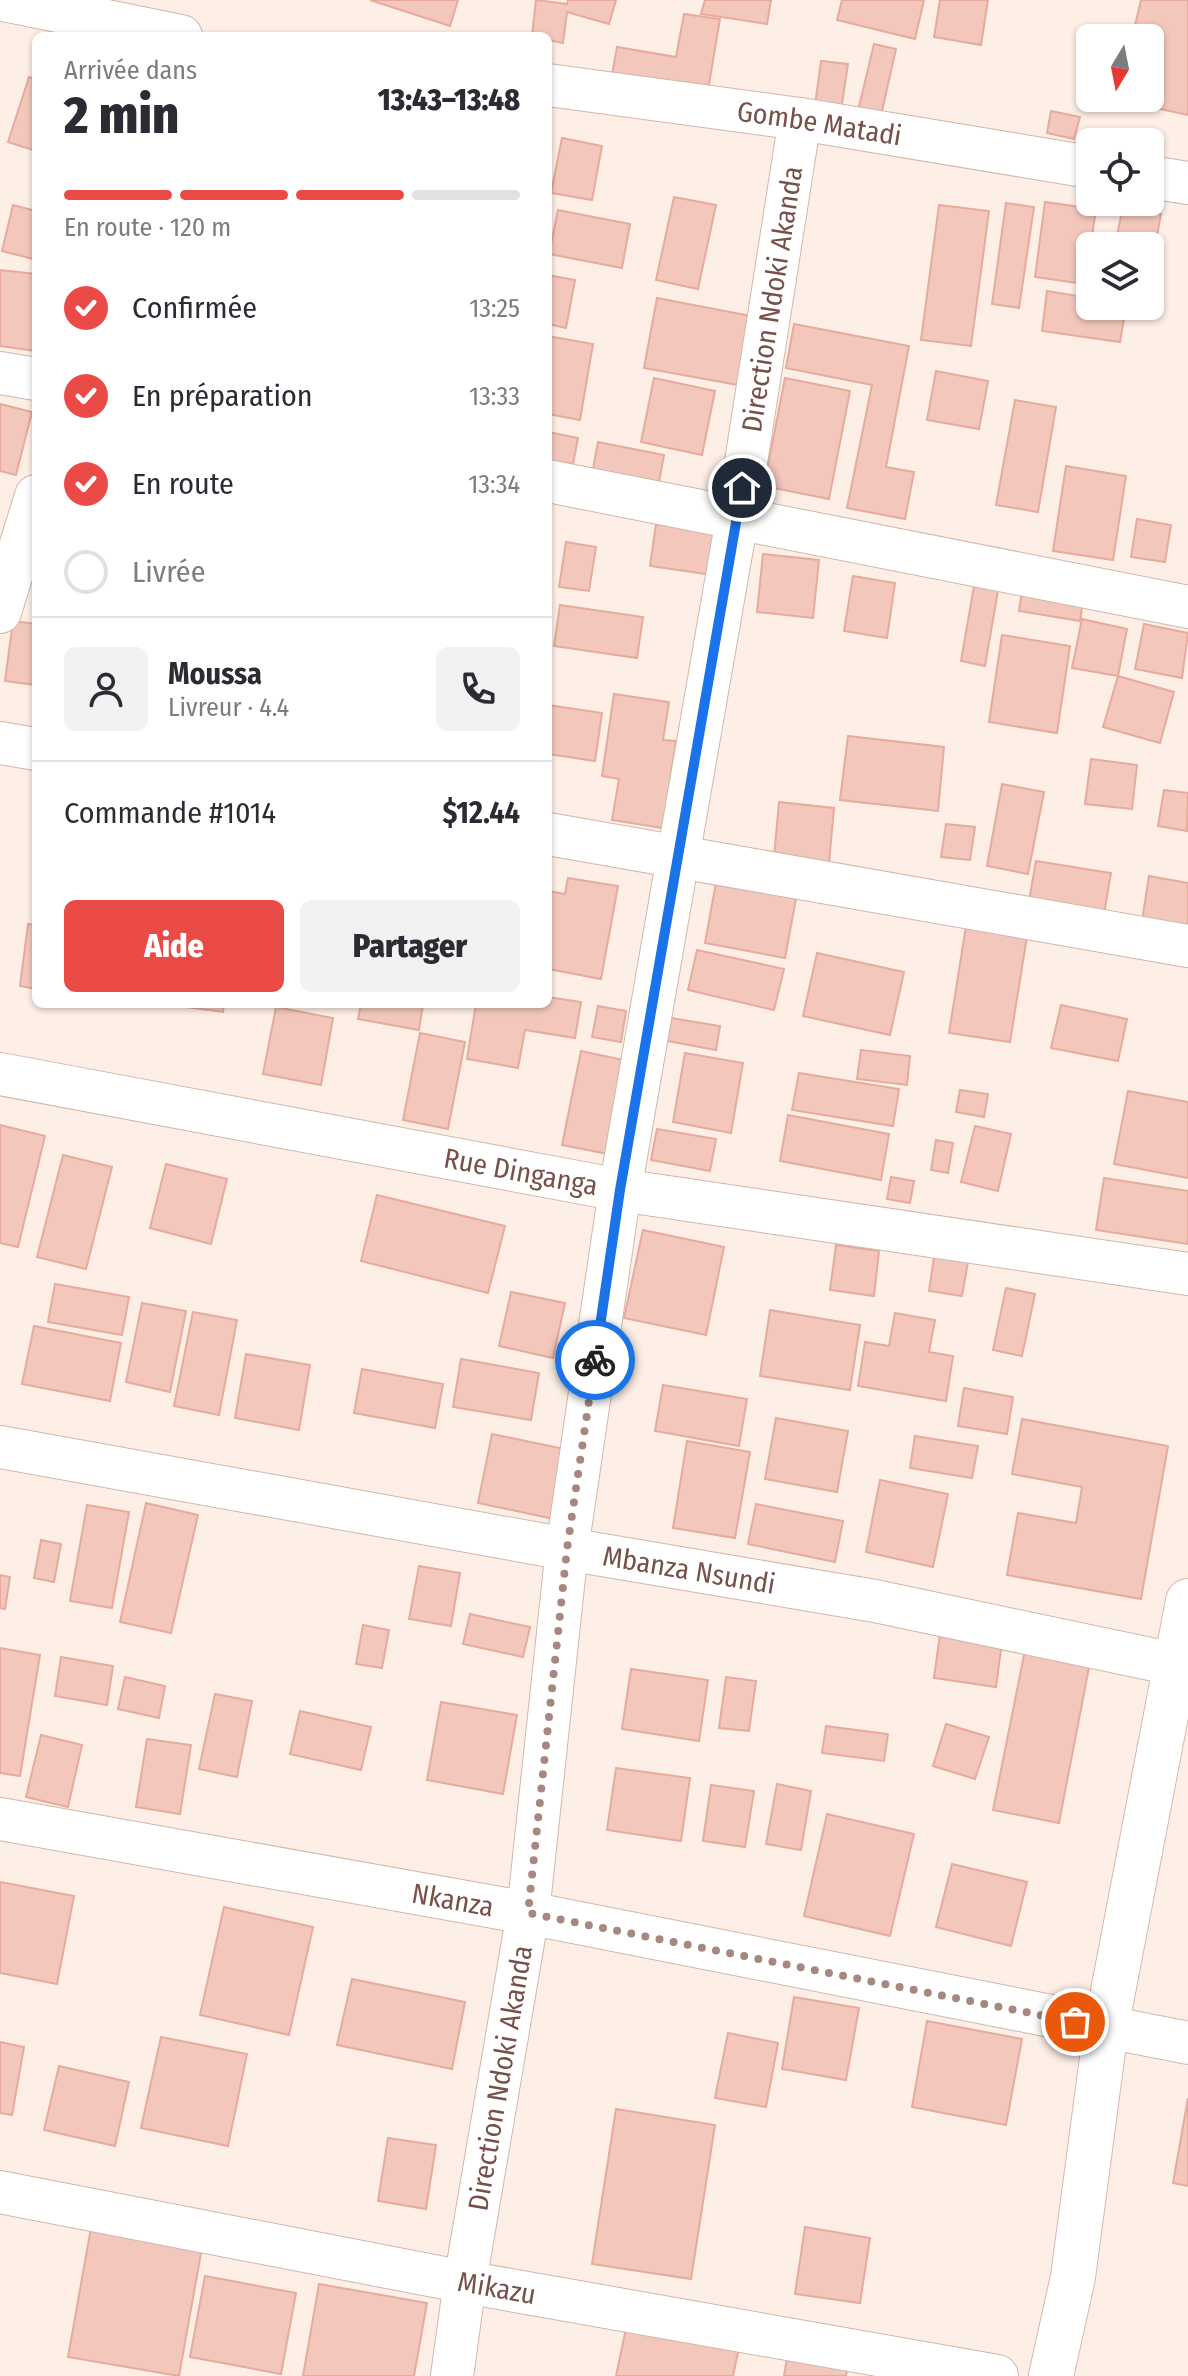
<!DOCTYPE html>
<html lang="fr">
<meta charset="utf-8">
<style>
:root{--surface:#fff;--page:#f2f2f3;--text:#2b2b33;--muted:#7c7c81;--line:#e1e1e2;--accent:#eb4b47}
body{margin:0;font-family:"Fira Sans Condensed",sans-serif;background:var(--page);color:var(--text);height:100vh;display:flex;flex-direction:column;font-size:30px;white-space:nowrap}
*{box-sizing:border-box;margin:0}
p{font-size:26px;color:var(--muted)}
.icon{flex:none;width:44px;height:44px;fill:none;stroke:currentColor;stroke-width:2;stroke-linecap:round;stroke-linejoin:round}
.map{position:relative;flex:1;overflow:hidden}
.drawer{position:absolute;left:32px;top:32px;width:520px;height:976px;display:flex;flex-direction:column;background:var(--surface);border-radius:12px;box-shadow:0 2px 6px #0004}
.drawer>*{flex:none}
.needle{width:52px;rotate:190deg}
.controls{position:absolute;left:1076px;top:24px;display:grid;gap:16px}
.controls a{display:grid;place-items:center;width:88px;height:88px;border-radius:12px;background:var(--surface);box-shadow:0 2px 6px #0004;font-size:40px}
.pin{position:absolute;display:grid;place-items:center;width:68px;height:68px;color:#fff;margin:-34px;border:4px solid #fff;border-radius:50%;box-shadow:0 2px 8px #0007}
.courier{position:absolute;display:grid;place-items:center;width:80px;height:80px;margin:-40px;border:6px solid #1a73e8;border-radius:50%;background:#fff;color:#222;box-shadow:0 2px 10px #0007}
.summary em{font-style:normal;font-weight:800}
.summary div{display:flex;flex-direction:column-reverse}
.summary{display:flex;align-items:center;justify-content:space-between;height:136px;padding:0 32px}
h1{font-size:52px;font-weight:800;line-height:60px}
.bar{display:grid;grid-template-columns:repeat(4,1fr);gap:12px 8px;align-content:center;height:96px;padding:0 32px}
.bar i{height:10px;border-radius:6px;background:var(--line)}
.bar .active{background:var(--accent)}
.bar p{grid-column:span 4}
.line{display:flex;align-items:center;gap:20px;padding:0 32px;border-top:2px solid var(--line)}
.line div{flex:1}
.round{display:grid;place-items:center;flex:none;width:84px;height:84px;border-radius:12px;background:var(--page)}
ol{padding:0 32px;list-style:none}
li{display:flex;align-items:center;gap:24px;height:88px}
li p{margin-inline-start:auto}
li .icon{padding:8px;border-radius:50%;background:var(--accent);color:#fff;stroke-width:4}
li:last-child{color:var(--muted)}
li i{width:44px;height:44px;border:4px solid var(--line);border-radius:50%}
.cta{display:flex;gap:16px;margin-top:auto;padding:16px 32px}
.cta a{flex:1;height:92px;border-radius:12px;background:var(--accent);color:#fff;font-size:32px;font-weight:800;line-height:92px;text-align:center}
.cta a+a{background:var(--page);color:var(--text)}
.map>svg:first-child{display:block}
.building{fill:#f3c7bc;stroke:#e7aa9c;stroke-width:2}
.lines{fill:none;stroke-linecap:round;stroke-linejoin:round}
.street-casing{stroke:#d1b7ad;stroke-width:44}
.secondary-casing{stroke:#d7b7ad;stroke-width:46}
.street{stroke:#fff;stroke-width:42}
.secondary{stroke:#fff;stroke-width:44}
.done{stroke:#a68880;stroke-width:8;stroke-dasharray:0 14.4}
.route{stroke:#1a73e8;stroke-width:10}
.labels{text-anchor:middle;stroke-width:6;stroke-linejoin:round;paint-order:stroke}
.street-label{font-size:28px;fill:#775149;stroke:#fff4ed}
</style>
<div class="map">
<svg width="1188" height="2376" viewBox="0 0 1188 2376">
<rect width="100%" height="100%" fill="#fdefe6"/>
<g class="building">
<path d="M370,0h88l-8,26z"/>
<path d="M536,0l31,4 1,-4h48l-7,24 -42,-12 -4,31 -15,-3v-4h-16z"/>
<path d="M705,0h66l-4,24 -66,-10z"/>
<path d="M842,0h82l-9,39 -78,-19z"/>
<path d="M940,0h48l-7,45 -47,-8z"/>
<path d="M1141,0h47v115l-69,-15 31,-2v-60h-18z"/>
<path d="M684,14l36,5 -13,77 -96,-16 6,-33 59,10z"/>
<path d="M874,44l22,5 -17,75 -23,-5z"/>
<path d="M821,61l27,3 -8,53 -26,-4z"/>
<path d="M29,77l7,2v72l-28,-9z"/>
<path d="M1051,111l29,6 -6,22 -27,-6z"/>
<path d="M562,138l40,8 -10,54 -41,-7z"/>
<path d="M674,197l42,8 -18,84 -42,-9z"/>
<path d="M1045,202l51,7 -11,75 -50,-7z"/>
<path d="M1006,203l28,4 -15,101 -27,-4z"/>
<path d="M13,205l23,6v36l-3,12 -31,-8z"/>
<path d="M939,205l50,6 -18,135 -50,-6z"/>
<path d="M1123,206l38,8 -11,61v-29h-35z"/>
<path d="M558,210l72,14 -8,44 -73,-14z"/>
<path d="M0,270l36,4v77l-36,-5z"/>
<path d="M548,275l27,5 -9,48 -18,-4z"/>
<path d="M1047,291l43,7v8h36l-6,36 -78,-11z"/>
<path d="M657,298l94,18 -13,69 -94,-17z"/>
<path d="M794,324l115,22 -23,121 28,5 -9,47 -58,-11 25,-123 -86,-17z"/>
<path d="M548,336l45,8 -13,76 -32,-6z"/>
<path d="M936,371l52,10 -9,48 -52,-9z"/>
<path d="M654,378l61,13 -13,64 -61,-13z"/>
<path d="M785,378l65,13 -21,108 -65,-13z"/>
<path d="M1015,400l41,7 -18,105 -42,-7z"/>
<path d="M0,404l32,8 -16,63 -16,-4z"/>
<path d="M548,432l30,6 -5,26 -25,-4z"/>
<path d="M598,442l66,13 -5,27 -66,-13z"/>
<path d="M1066,466l60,10 -13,84 -60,-9z"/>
<path d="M1137,519l34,6 -6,37 -34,-5z"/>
<path d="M656,524l64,10 -7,41 -63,-9z"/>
<path d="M566,542l30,5 -7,44 -30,-4z"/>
<path d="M763,554l56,6 -6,58 -56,-6z"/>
<path d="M853,576l42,7 -8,55 -43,-7z"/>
<path d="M975,580l24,5 -14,81 -24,-5z"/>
<path d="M1023,584l61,10 -4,27 -61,-10z"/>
<path d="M560,605l83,12 -6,41 -83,-12z"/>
<path d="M1082,619l45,10 -9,47 -46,-8z"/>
<path d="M13,621l23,3v61l-31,-4z"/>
<path d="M1144,624l44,9 -6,45 -47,-9z"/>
<path d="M1002,635l68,11 -13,87 -68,-11z"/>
<path d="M1118,676l56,16 -14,51 -57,-16z"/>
<path d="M614,694l55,8 -6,38 13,1 -13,87 -51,-8 7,-41 -17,-3z"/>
<path d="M548,705l54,8 -7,48 -47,-7z"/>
<path d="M848,736l96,11 -6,64 -98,-11z"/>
<path d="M1091,759l46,6 -5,44 -47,-5z"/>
<path d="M1002,784l42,8 -16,82 -41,-8z"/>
<path d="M1164,790l24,3 -1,38 -29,-5z"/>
<path d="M779,802l55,6 -5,55 -55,-6z"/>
<path d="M946,824l29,3 -5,33 -29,-3z"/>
<path d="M1036,861l75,12 -7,41 -75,-13z"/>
<path d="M1149,876l39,7v45l-46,-7z"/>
<path d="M717,877l80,16 -12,65 -80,-15z"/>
<path d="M568,878l50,8 -17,93 -53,-10v-78l17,3z"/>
<path d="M967,920l61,10 -18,112 -61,-9z"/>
<path d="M28,924l8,1v64l-16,-3z"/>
<path d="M697,950l87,19 -10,41 -86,-20z"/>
<path d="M817,953l87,19 -14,63 -87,-19z"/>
<path d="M548,997l33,5 -6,36 -50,-8 -7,38 -51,-9 9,-55h72z"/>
<path d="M163,1004h61l-1,8z"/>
<path d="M361,1004h62l-4,26 -61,-11z"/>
<path d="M1061,1005l66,14 -9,42 -67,-13z"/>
<path d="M598,1006l28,5 -5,31 -29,-5z"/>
<path d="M276,1007l57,11 -12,67 -58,-11z"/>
<path d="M671,1018l49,8 -4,24 -49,-9z"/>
<path d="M420,1033l45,9 -17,87 -45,-9z"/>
<path d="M861,1050l49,6 -3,29 -50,-6z"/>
<path d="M581,1051l47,10 -20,93 -46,-9z"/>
<path d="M685,1053l58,10 -12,70 -58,-11z"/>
<path d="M799,1073l100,16 -6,37 -101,-16z"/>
<path d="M960,1090l28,4 -4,23 -28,-5z"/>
<path d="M1128,1091l60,11v76l-74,-14z"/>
<path d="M788,1115l101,19 -8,46 -101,-19z"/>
<path d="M0,1125l45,11 -27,111 -18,-4z"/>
<path d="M975,1126l36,8 -13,57 -37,-9z"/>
<path d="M657,1129l59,10 -6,32 -59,-11z"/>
<path d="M936,1140l17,3 -5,30 -17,-3z"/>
<path d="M63,1155l49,12 -26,102 -49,-12z"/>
<path d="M166,1164l61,15 -16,65 -61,-16z"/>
<path d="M891,1177l23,4 -4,22 -23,-4z"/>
<path d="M1104,1178l84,13v53l-92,-14z"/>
<path d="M377,1195l128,31 -17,67 -127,-32z"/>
<path d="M643,1230l81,17 -18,88 -82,-17z"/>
<path d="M836,1245l43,6 -5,45 -44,-6z"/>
<path d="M935,1250l34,6 -7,40 -33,-5z"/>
<path d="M55,1284l74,13 -7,38 -74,-13z"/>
<path d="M1006,1288l29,6 -13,62 -29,-6z"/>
<path d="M511,1292l54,11 -12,55 -54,-12z"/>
<path d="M142,1303l44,8 -16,81 -44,-10z"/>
<path d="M770,1310l90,15 -10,65 -90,-14z"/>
<path d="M193,1312l44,8 -18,95 -45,-9z"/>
<path d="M895,1313l40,7 -6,32 24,4 -7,45 -88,-15 7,-44 24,4z"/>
<path d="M34,1326l87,17 -11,58 -88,-17z"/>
<path d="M246,1354l64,11 -11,65 -64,-12z"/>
<path d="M461,1359l78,14 -8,47 -78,-13z"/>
<path d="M362,1369l81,15 -8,44 -81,-15z"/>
<path d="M663,1385l84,14 -8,47 -84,-15z"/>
<path d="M964,1388l49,9 -6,37 -49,-8z"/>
<path d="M776,1418l72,13 -11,61 -72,-13z"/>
<path d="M1022,1419l146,27 -27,153 -134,-24 11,-62 58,10 6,-36 -70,-13z"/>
<path d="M492,1434l77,16 -15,69 -76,-16z"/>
<path d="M915,1436l63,10 -6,32 -62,-10z"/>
<path d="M687,1441l63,11 -15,86 -62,-10z"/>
<path d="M880,1480l68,14 -15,73 -67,-15z"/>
<path d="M146,1503l52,12 -27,118 -51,-11z"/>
<path d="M756,1504l87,17 -8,41 -87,-18z"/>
<path d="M87,1505l42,7 -17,96 -42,-7z"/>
<path d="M41,1540l20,4 -7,38 -20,-4z"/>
<path d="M419,1566l41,7 -9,53 -42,-7z"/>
<path d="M0,1575l10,2 -5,32 -5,-1z"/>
<path d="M470,1614l60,13 -7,30 -60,-13z"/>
<path d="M363,1625l26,5 -7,38 -26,-4z"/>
<path d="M940,1634l62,8 -6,45 -62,-9z"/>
<path d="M0,1648l40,7 -20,121 -20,-3z"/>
<path d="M1025,1650l65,12 -31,161 -66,-13z"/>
<path d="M61,1657l52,9 -6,39 -52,-9z"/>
<path d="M631,1669l77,11 -9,61 -77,-12z"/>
<path d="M125,1677l40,9 -6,32 -41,-9z"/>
<path d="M726,1677l30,4 -7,50 -30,-3z"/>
<path d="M215,1694l37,7 -15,76 -38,-8z"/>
<path d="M441,1702l76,13 -14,79 -76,-14z"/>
<path d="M300,1711l71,16 -10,43 -71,-16z"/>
<path d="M946,1724l43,13 -14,42 -42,-13z"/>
<path d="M826,1726l62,8 -4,27 -62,-8z"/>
<path d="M41,1735l41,10 -14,62 -42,-10z"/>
<path d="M147,1739l44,6 -11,69 -44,-7z"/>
<path d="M616,1768l74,10 -9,63 -74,-11z"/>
<path d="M777,1784l34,7 -10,59 -35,-6z"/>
<path d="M711,1785l43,6 -9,56 -42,-6z"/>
<path d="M827,1814l87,20 -24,102 -86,-20z"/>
<path d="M952,1864l75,18 -16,64 -75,-19z"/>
<path d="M0,1882l74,14 -17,88 -57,-11z"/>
<path d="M224,1907l89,20 -24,108 -89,-20z"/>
<path d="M352,1979l113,23 -13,67 -115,-24z"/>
<path d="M794,1997l65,11 -13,72 -64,-11z"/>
<path d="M927,2021l95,18 -16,86 -94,-18z"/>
<path d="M728,2033l50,10 -12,64 -51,-9z"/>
<path d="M161,2037l86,17 -19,92 -87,-18z"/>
<path d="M0,2042l24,5 -12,68 -12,-2z"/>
<path d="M59,2066l70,16 -14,64 -71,-16z"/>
<path d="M1188,2098v88l-15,-3z"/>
<path d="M616,2109l99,16 -24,154 -99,-15z"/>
<path d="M388,2138l48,7 -10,64 -48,-8z"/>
<path d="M92,2222l111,20 -24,134 -111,-19z"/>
<path d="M805,2227l65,11 -10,65 -65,-9z"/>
<path d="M205,2276l91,17 -15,81 -91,-17z"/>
<path d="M319,2284l108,19 -13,73h-111z"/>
<path d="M629,2314l112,24 -8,38h-117z"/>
<path d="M788,2352l60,10 -2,14h-62z"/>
</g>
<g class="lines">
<g class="street-casing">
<g id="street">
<path d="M3,0l178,36"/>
<path id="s1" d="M548,85l252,34 290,48"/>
<path d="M1150,177l38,6"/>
<path d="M0,373l36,6"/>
<path d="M548,481l640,126"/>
<path d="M0,612l36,-116"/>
<path d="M0,743l36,6"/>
<path d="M548,834l640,112"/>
<path id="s2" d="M0,1074l620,116 568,84"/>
<path id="s3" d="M0,1447l567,102 308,52 313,66"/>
<path id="s4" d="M0,1819l528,94 660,130"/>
<path id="s5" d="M0,2192l465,90 532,94"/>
<path id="s6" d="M452,2376l13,-94 63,-369 39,-364 53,-359 117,-671 63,-400"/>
</g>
</g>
<g class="secondary-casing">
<path id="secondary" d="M1051,2376l22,-99 33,-249 82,-427"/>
</g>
<use href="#street" class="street"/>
<use href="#secondary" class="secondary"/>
</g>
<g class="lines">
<path class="done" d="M595,1360l-28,189 -39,364 547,109"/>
<path class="route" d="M595,1360l25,-170 122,-702"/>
</g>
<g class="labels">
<g class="street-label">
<text dy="10" stroke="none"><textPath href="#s1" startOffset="274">Gombe Matadi</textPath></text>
<text dy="10" stroke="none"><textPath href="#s6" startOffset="2102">Direction Ndoki Akanda</textPath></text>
<text dy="10" stroke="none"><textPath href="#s2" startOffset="530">Rue Dinganga</textPath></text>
<text dy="10" stroke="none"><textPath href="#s3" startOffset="700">Mbanza Nsundi</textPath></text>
<text dy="10" stroke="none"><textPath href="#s4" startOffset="460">Nkanza</textPath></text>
<text dy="10" stroke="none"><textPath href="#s6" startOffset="302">Direction Ndoki Akanda</textPath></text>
<text dy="10" stroke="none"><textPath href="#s5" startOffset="506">Mikazu</textPath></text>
</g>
</g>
</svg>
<div class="controls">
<a><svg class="needle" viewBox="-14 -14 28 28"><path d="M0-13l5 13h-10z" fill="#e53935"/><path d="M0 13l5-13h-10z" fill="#7c7c81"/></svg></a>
<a><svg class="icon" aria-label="locate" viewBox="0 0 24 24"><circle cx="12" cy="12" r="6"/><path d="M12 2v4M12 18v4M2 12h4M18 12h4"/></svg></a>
<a><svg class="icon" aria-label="layers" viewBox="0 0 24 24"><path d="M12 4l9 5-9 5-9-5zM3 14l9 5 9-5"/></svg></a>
</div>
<div class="pin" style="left:1075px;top:2022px;background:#ea580c"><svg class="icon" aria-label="bag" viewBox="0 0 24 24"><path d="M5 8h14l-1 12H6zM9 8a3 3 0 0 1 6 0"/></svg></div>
<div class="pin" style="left:742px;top:488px;background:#1f2937"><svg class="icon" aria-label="home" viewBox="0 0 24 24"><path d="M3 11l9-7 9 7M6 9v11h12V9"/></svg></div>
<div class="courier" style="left:595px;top:1360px"><svg class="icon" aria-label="bike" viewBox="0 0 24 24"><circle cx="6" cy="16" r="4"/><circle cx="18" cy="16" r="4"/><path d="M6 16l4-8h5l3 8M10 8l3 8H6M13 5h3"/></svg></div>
<section class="drawer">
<div class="summary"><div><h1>2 min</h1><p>Arrivée dans</p></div><em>13:43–13:48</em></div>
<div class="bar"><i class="active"></i><i class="active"></i><i class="active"></i><i></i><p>En route · 120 m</p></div>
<ol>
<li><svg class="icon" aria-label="check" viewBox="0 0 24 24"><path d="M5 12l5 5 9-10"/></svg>Confirmée<p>13:25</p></li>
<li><svg class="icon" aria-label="check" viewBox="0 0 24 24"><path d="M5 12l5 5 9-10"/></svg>En préparation<p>13:33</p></li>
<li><svg class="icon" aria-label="check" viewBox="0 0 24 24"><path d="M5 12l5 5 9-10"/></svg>En route<p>13:34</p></li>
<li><i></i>Livrée</li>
</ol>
<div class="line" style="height:144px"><a class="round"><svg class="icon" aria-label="person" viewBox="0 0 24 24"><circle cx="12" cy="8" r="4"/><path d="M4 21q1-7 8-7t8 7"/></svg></a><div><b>Moussa</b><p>Livreur · 4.4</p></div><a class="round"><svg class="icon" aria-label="phone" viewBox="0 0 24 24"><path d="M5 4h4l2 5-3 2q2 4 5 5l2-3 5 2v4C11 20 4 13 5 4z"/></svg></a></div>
<div class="line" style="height:104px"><div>Commande #1014</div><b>$12.44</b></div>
<div class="cta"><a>Aide</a><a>Partager</a></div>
</section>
</div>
